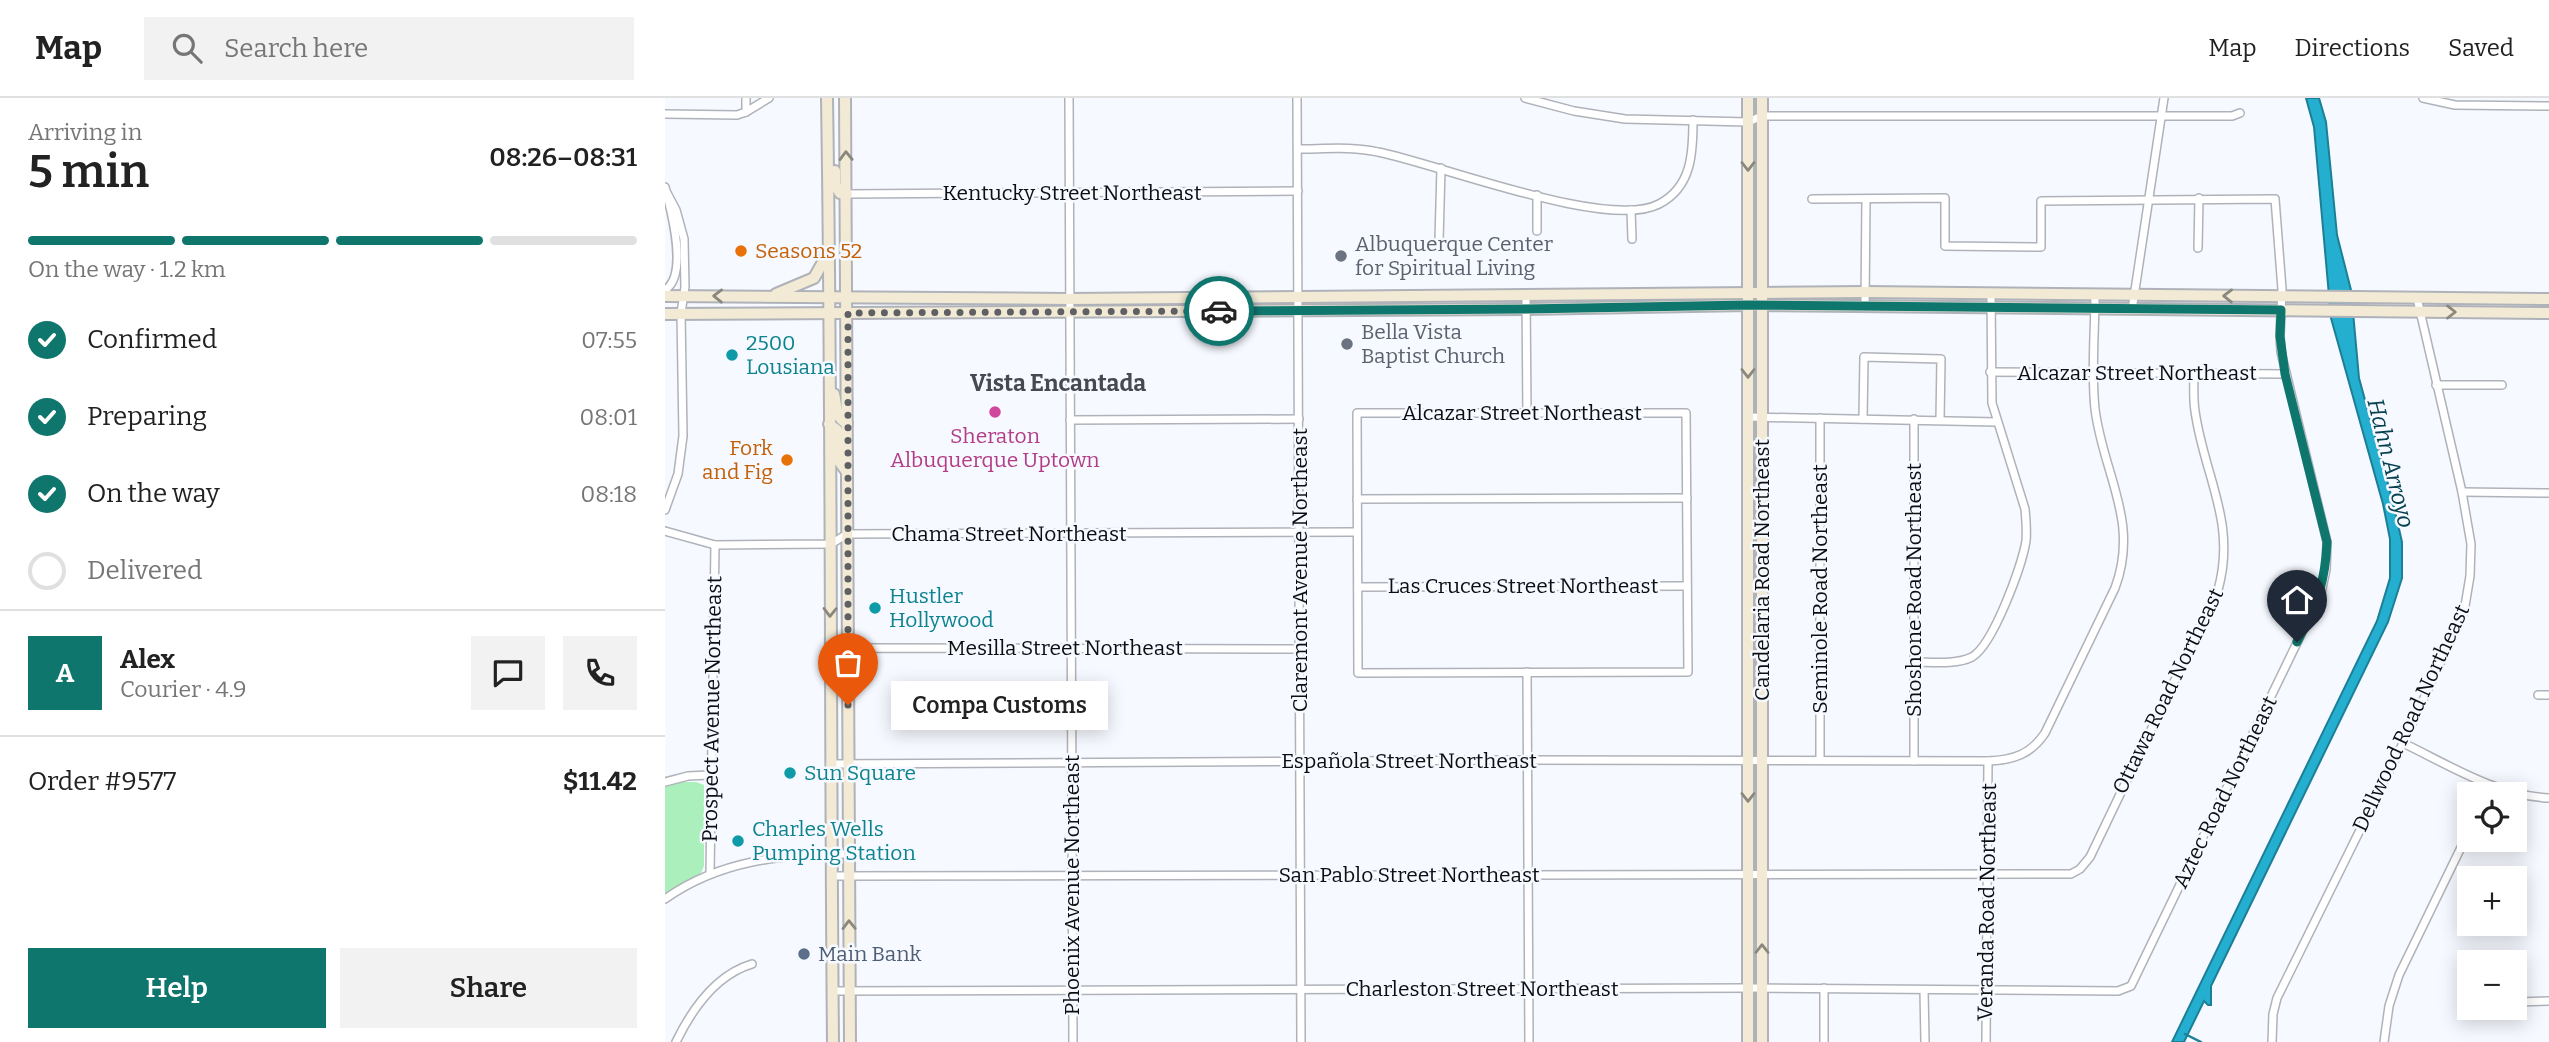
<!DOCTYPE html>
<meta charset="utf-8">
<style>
:root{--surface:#fff;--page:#f2f2f2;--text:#222;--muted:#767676;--line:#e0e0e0;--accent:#0f766e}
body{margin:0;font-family:Bitter,serif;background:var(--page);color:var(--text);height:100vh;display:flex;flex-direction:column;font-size:26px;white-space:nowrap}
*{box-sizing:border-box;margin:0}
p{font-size:23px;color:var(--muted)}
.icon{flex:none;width:38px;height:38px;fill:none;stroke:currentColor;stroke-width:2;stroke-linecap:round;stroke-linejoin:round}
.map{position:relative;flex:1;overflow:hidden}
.side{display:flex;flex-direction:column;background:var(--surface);width:665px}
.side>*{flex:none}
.buttons{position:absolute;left:1792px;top:684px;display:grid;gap:14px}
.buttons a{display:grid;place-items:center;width:70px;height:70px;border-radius:0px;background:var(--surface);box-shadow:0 4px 18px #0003;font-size:35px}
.pin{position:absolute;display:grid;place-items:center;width:60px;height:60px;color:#fff;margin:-72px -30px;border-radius:50% 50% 50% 0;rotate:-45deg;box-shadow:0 0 7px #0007}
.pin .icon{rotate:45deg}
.courier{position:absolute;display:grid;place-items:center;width:70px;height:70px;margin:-35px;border:5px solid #0f766e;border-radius:50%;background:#fff;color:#222;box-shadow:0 2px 9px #0007}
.bubble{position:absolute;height:49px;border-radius:0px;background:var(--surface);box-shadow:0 4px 18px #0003;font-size:23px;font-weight:600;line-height:49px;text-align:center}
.head em{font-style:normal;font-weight:600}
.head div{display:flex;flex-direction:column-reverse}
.head{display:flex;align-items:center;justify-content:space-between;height:119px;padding:0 28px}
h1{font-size:46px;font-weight:600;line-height:52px}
.bar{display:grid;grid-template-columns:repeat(4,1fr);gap:10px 7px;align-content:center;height:84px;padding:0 28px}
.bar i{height:9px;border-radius:5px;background:var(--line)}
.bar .active{background:var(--accent)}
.bar p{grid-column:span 4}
.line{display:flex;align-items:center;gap:18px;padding:0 28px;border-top:2px solid var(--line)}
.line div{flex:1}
.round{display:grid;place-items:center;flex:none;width:74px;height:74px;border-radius:0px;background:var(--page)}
ol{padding:0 28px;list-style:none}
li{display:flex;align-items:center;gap:21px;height:77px}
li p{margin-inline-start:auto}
li .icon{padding:7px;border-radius:50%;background:var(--accent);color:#fff;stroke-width:4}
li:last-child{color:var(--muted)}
li i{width:38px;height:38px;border:4px solid var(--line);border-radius:50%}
.button{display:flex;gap:14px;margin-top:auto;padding:14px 28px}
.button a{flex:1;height:80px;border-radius:0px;background:var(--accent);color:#fff;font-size:28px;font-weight:600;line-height:80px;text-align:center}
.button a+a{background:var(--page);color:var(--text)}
header{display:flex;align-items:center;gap:42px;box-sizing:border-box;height:98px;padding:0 35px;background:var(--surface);border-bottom:2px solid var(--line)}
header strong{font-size:33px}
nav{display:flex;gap:38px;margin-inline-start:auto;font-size:24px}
.search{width:490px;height:63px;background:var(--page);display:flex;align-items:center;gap:18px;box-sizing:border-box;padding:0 24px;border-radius:0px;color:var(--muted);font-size:26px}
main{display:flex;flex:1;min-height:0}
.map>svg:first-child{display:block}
.green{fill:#abefbd}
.water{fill:#24afd0;stroke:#1d7f96;stroke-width:2}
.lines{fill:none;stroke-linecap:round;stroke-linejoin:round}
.stream{stroke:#1d7f96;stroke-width:2.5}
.minor-casing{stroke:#afb3b9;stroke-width:10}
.secondary-casing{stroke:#afb3b9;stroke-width:14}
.minor{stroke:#fff;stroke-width:7}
.secondary{stroke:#f2ead5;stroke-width:10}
.oneway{stroke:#8a877c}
.done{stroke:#5e6064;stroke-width:7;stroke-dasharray:0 12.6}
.route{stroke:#0f766e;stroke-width:9}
.food-dot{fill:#e8710a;stroke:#f6f9ff;stroke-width:2.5}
.worship-dot{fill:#6b7280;stroke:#f6f9ff;stroke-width:2.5}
.culture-dot{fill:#0f9aa8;stroke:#f6f9ff;stroke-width:2.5}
.hotel-dot{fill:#d1479c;stroke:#f6f9ff;stroke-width:2.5}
.service-dot{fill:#5c6f8a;stroke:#f6f9ff;stroke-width:2.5}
.labels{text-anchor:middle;stroke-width:5;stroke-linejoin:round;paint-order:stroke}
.street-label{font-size:21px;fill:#0c0e10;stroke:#f6f9ff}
.worship-label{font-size:21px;fill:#5b616d;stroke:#f6f9ff;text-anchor:start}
.food-label{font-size:21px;fill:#c56008;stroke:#f6f9ff;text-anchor:start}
.culture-label{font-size:21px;fill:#0d838f;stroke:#f6f9ff;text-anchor:start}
.hotel-label{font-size:21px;fill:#b23c85;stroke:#f6f9ff}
.service-label{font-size:21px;fill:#4e5e75;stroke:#f6f9ff;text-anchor:start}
.neighbourhood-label{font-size:23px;font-weight:bold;fill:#46494f;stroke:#f6f9ff}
.water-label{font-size:23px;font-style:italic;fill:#06414f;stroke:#f6f9ff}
</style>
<header>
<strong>Map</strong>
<div class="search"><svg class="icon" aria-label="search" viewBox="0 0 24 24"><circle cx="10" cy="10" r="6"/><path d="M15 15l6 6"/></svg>Search here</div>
<nav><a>Map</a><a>Directions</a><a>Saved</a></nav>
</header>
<main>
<section class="side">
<div class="head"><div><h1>5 min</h1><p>Arriving in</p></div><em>08:26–08:31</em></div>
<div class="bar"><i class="active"></i><i class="active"></i><i class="active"></i><i></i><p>On the way · 1.2 km</p></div>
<ol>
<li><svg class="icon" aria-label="check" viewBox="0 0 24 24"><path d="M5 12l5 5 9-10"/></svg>Confirmed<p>07:55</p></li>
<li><svg class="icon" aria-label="check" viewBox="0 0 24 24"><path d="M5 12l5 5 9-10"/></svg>Preparing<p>08:01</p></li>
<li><svg class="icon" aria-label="check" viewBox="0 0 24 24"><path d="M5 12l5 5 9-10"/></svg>On the way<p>08:18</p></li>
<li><i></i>Delivered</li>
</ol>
<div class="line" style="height:126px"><b class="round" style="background:var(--accent);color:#fff">A</b><div><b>Alex</b><p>Courier · 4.9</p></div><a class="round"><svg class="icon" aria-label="chat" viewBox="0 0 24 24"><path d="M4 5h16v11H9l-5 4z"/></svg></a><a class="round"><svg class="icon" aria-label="phone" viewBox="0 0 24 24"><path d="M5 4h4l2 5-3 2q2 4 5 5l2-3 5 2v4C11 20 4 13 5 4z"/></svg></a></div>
<div class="line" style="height:91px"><div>Order #9577</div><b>$11.42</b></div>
<div class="button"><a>Help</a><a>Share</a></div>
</section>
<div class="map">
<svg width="1884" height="944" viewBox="0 0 1884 944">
<rect width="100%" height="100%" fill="#f6f9ff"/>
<path class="green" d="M16,684h15l8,3v81l-3,7 -36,21v-107z"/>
<path class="water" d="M1641,0h13l7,24 11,113 14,55 8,88 34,124 9,40v36l-14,44 -177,364v19h-3l-4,-4 -20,41h-12l205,-421 13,-43v-39l-7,-35 -52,-186 -17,-191z"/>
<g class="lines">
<path class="stream" d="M1520,936l16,8"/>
<g class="minor-casing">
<g id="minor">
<path d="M404,0l4,944"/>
<path d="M632,0l4,944"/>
<path d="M860,0l49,13 51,8 123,3 14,-6h470l8,-3"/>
<path d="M1758,0l32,7 94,1"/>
<path d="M81,14l23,-14"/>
<path d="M0,16l72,1 9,-3v-14"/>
<path d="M633,51c26,0 54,-3 80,3 61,12 230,79 281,52 33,-17 34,-51 34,-84"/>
<path d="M0,89c6,23 24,88 0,103"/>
<path d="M182,96l451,-3"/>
<path d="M872,97v36"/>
<path d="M966,112l1,29"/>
<path d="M774,143l2,-73"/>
<path d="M1533,150l1,-50"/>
<path d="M861,198l1,118"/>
<path d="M1200,208l1,-107"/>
<path d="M1467,212l32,-212"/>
<path d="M1325,274l295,2"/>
<path d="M1771,287h66"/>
<path d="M692,315h329l2,259 -330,1z"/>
<path d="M1083,319l249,5"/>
<path d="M1198,321l1,-62 77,2 -1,61"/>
<path d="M1249,321v342"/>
<path d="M405,322l229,-1"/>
<path d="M1797,394l87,1"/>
<path d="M692,401l330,-1"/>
<path d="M0,412l13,-36 5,-38 -2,-123 4,-26 -1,-48 -8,-29 -9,-17"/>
<path d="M0,433l50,14 116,-1 16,-10 510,-2"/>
<path d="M693,489l329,-1"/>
<path d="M165,554l35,-4 436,1"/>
<path d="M1248,564c18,0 43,3 59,-5 21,-12 50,-91 54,-116 1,-11 0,-21 -1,-32l-33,-106 -1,-109"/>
<path d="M862,574l2,370"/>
<path d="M1873,597h11"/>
<path d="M1738,645c46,22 94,53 146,55"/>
<path d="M1155,662v-342"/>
<path d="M165,666l688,-4 470,1c26,-1 43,-7 57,-28l70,-145c25,-67 -12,-114 -20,-179 -4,-37 0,-77 0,-114"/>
<path d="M0,684l23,-6 22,-1"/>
<path d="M45,775l5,-328"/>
<path d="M166,778l1240,-2 9,-5 10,-12 128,-267c19,-68 -14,-114 -23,-179 -2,-12 -1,-25 -1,-38"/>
<path d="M0,801c55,-39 118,-45 183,-45"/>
<path d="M1259,892l1,52"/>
<path d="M167,893l916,-3 370,3 13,-5 190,-393 5,-23 1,-28 -46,-190 -1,-16 2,-47 -7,-90 -234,2v46l-96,-1v-48l-133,1"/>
<path d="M1850,904l34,-1"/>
<path d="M11,944c16,-33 39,-67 76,-78"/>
<path d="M1159,944v-54"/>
<path d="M1321,944l2,-281"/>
<path d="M1607,944l1,-28 4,-16 126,-255 61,-131 6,-36 1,-32 -9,-52 -45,-194"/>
<path d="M1719,944l5,-36 10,-31 70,-144"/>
</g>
</g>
<g class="secondary-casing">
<g id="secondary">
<path d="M162,0c5,315 3,629 6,944"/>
<path d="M180,0l5,944"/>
<path d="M1083,0v944"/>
<path d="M170,73v14l5,8 7,1"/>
<path d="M111,196l38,-16 13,-23"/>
<path d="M0,198l404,3 796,-7 684,7"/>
<path d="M0,216l861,-5 222,-4 801,8"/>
<path d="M169,296c3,11 0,23 13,29"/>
<path d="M164,326l8,6 2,31 8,11"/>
<path d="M1097,944v-944"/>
</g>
</g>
<use href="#minor" class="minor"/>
<use href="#secondary" class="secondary"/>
</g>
<defs><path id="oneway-chevron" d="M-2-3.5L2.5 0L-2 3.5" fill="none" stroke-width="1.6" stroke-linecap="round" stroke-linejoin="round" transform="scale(1.75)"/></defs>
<g class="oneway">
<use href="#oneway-chevron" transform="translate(181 58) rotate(-91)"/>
<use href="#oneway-chevron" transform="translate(1083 68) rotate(90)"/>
<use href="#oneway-chevron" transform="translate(53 198) rotate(-179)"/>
<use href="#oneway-chevron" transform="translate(1563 198) rotate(-179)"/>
<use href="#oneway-chevron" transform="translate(1786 214)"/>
<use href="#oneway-chevron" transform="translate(1083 275) rotate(90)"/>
<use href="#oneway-chevron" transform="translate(165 514) rotate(91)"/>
<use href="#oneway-chevron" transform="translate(1083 699) rotate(90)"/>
<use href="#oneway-chevron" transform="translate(184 827) rotate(-91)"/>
<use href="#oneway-chevron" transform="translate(1097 851) rotate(-90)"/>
</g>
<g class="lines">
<path class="done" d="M183,607v-392l371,-2"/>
<path class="route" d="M554,213l307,-2 222,-4 533,5 -1,26 5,38 42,168c-2,45 -11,61 -30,100"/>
</g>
<g class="food-dot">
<circle cx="76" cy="153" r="7"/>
<circle cx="122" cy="362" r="7"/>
</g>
<g class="worship-dot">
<circle cx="676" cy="158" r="7"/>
<circle cx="682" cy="246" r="7"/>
</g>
<g class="culture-dot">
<circle cx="67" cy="257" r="7"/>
<circle cx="210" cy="510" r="7"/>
<circle cx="125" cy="675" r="7"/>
<circle cx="73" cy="743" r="7"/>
</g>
<circle class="hotel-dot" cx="330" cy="314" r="7"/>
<circle class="service-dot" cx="139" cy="856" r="7"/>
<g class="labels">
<g class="street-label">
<text x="407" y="102">Kentucky Street Northeast</text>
<text x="1472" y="282">Alcazar Street Northeast</text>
<text x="857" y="322">Alcazar Street Northeast</text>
<text x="344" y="443">Chama Street Northeast</text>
<text transform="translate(635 472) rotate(-90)" y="7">Claremont Avenue Northeast</text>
<text transform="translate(1097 472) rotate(-90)" y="7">Candelaria Road Northeast</text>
<text x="858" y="495">Las Cruces Street Northeast</text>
<text transform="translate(1155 491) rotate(-90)" y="7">Seminole Road Northeast</text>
<text transform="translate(1249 492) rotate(-90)" y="7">Shoshone Road Northeast</text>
<text x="400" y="557">Mesilla Street Northeast</text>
<text transform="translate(1503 593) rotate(-64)" y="7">Ottawa Road Northeast</text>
<text transform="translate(47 611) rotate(-89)" y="7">Prospect Avenue Northeast</text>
<text transform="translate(1746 620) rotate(-65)" y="7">Dellwood Road Northeast</text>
<text x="744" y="670">Española Street Northeast</text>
<text transform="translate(1560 694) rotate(-64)" y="7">Aztec Road Northeast</text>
<text x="744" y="784">San Pablo Street Northeast</text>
<text transform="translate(407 787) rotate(-90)" y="7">Phoenix Avenue Northeast</text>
<text transform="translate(1322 804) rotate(-89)" y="7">Veranda Road Northeast</text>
<text x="817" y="898">Charleston Street Northeast</text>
</g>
<g class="worship-label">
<text x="690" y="153">Albuquerque Center<tspan x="690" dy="24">for Spiritual Living</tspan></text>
<text x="696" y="241">Bella Vista<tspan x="696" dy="24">Baptist Church</tspan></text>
</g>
<g class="food-label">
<text x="90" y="160">Seasons 52</text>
<text x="108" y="357" text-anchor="end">Fork<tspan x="108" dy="24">and Fig</tspan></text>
</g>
<g class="culture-label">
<text x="81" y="252">2500<tspan x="81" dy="24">Lousiana</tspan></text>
<text x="224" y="505">Hustler<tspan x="224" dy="24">Hollywood</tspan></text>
<text x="139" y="682">Sun Square</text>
<text x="87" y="738">Charles Wells<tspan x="87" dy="24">Pumping Station</tspan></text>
</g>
<g class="hotel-label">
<text x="330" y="345">Sheraton<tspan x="330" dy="24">Albuquerque Uptown</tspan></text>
</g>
<g class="service-label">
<text x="153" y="863">Main Bank</text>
</g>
<g class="neighbourhood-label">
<text x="393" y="293">Vista Encantada</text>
</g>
<g class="water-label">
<text transform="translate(1726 365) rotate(76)" y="8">Hahn Arroyo</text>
</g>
</g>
</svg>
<div class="buttons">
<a><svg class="icon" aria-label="locate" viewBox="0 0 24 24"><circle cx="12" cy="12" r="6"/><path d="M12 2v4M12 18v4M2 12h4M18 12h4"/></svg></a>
<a>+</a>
<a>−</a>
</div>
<div class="pin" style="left:183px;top:607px;background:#ea580c"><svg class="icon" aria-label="bag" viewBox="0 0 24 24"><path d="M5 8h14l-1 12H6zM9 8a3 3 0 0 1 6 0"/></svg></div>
<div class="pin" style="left:1632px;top:544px;background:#1f2937"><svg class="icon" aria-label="home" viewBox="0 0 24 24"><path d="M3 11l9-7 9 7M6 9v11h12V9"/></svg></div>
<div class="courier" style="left:554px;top:213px"><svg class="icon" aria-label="car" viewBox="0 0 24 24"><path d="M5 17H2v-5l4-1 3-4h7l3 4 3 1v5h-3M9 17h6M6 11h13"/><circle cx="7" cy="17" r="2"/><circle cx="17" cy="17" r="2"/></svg></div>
<div class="bubble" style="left:226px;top:583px;width:217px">Compa Customs</div>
</div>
</main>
